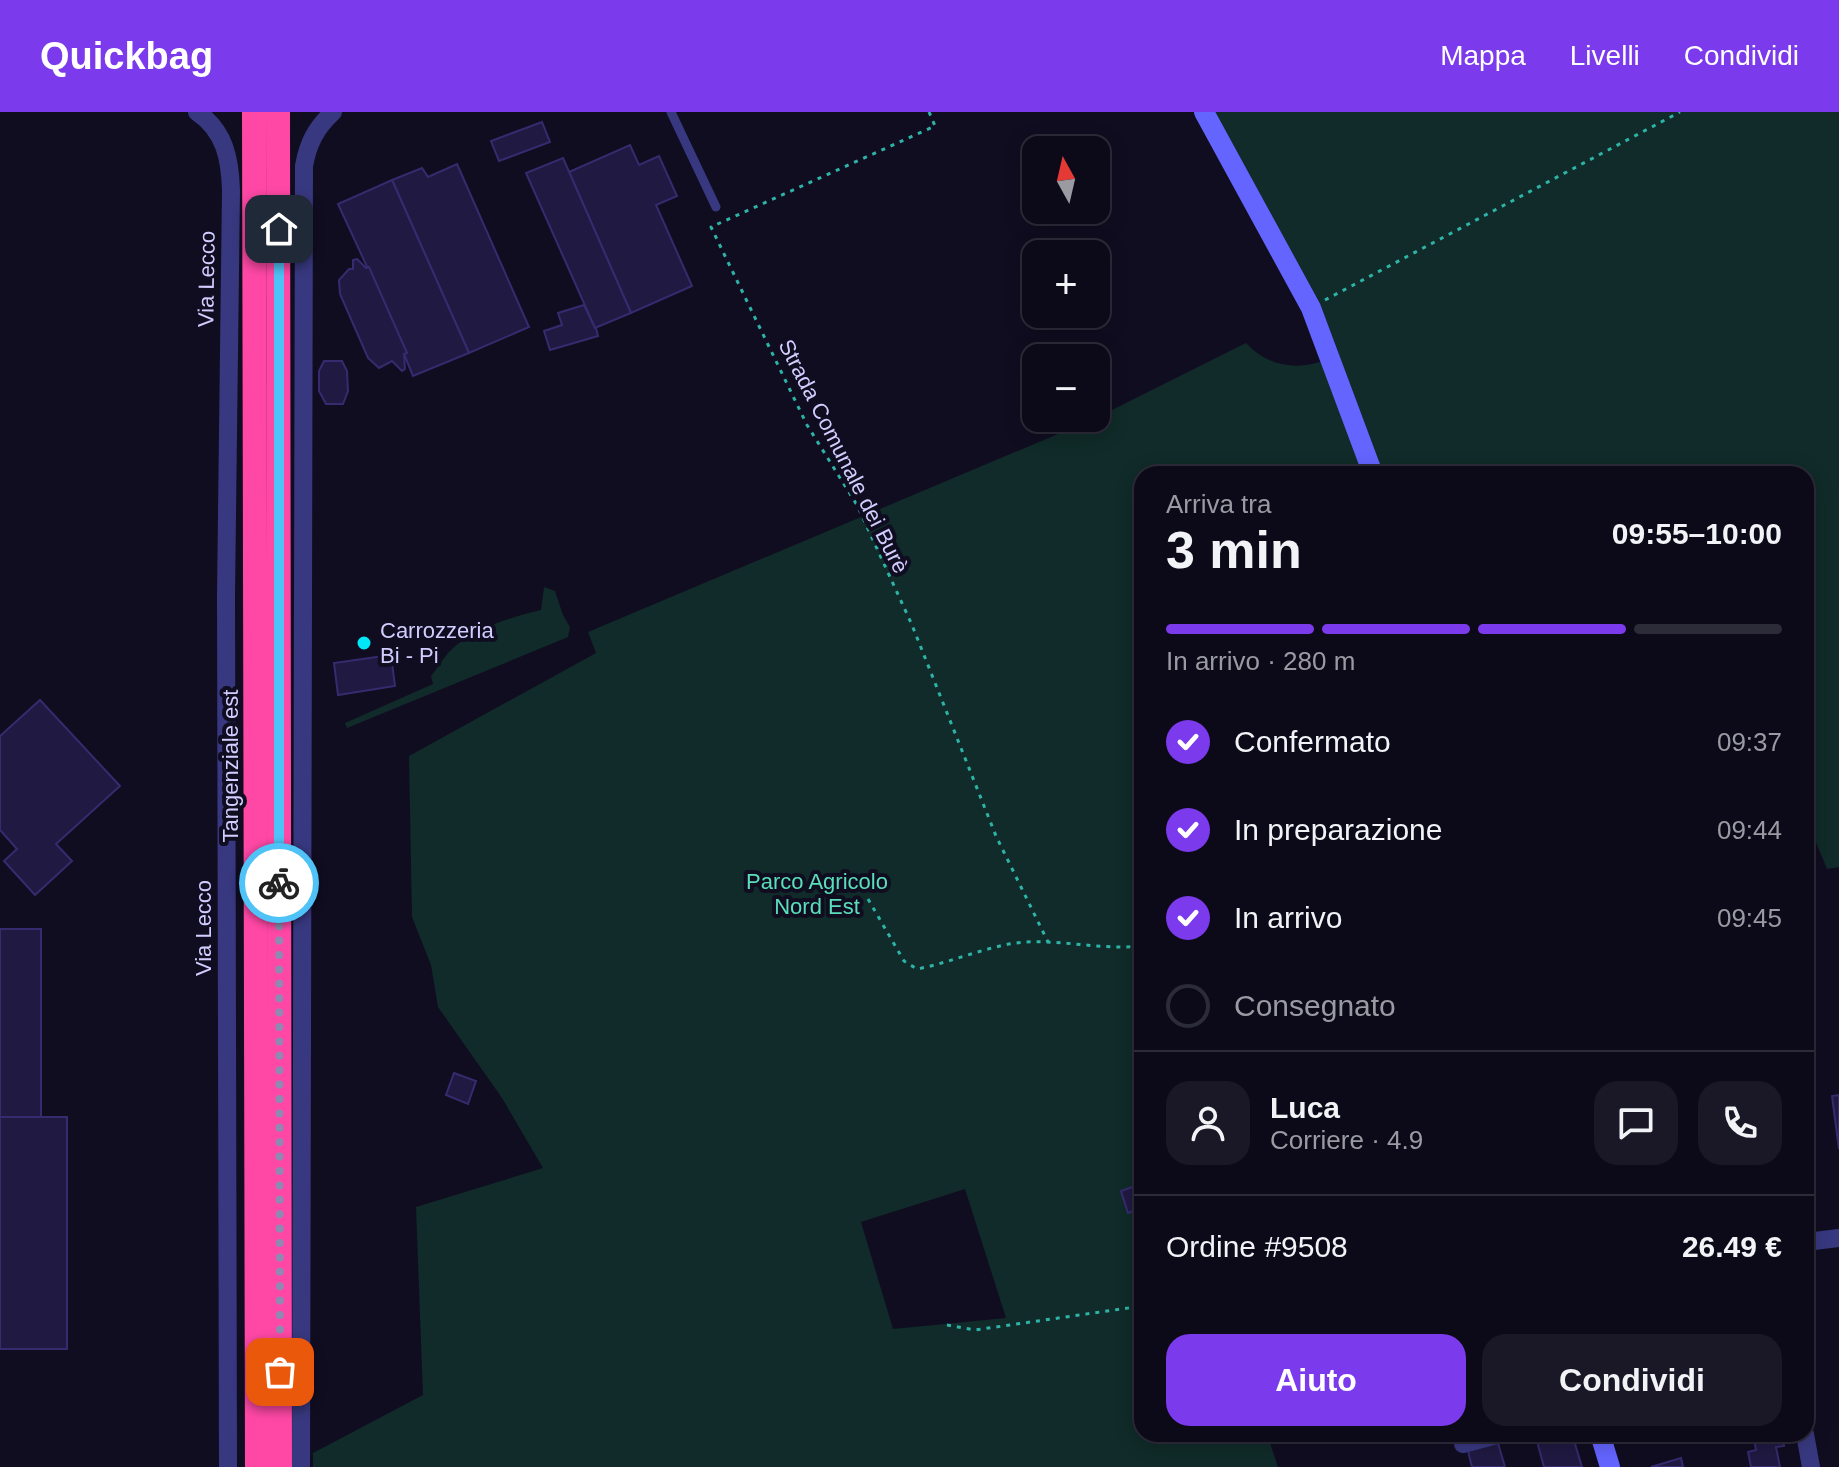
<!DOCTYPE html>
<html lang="it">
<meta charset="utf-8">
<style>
:root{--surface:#0c0a19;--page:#1a1826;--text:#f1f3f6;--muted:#9a9aa2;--line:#2c2b38;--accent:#7c3aed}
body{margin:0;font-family:Arial,sans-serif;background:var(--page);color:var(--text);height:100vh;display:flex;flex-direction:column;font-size:30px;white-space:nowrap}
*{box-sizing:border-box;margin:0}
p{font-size:26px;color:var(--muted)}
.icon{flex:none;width:44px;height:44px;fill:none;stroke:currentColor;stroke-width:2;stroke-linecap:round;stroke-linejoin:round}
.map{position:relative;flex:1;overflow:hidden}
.sheet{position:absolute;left:1134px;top:354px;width:680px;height:976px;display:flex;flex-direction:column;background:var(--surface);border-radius:24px;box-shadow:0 4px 20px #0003,0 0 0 2px var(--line)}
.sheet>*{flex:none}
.needle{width:52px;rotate:352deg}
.buttons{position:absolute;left:1022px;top:24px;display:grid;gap:16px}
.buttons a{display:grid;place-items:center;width:88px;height:88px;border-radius:16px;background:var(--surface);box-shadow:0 4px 20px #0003,0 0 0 2px var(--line);font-size:40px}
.pin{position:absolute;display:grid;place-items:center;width:68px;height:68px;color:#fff;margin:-34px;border-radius:16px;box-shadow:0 4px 12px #0006}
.courier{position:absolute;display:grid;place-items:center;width:80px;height:80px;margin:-40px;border:6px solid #4fc3f7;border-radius:50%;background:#fff;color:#222;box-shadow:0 2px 10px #0007}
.summary em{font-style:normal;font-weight:700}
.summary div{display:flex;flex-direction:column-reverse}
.summary{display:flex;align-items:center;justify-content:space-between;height:136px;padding:0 32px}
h1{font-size:52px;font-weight:700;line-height:60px}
.bar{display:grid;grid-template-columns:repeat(4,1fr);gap:12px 8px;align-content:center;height:96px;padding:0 32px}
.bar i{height:10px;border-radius:6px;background:var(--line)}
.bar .on{background:var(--accent)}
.bar p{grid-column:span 4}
.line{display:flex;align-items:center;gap:20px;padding:0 32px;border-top:2px solid var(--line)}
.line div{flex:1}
.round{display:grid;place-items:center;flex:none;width:84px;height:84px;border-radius:24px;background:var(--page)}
ol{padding:0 32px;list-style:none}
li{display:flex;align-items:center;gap:24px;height:88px}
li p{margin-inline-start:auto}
li .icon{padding:8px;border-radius:50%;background:var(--accent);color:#fff;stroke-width:4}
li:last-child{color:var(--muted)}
li i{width:44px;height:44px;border:4px solid var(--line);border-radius:50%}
.action{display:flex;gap:16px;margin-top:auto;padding:16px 32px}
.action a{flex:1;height:92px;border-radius:24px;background:var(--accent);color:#fff;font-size:32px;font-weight:700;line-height:92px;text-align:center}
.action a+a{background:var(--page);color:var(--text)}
header{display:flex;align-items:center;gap:48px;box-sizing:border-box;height:112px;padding:0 40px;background:var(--accent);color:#fff}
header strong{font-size:38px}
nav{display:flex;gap:44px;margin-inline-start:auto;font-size:28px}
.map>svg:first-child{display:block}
.green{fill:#102b29;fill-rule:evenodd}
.building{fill:#201942;stroke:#362b6e;stroke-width:2}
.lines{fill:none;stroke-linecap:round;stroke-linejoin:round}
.path{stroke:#2eb3a7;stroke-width:3;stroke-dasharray:4 6;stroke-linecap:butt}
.lane{stroke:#383880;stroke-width:9}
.street{stroke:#383880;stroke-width:18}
.secondary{stroke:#6465ff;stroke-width:20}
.highway{stroke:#ff48a6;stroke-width:24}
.done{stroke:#8e8ab1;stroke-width:8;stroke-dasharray:0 14.4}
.route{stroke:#4fc3f7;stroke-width:10}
.poi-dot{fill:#00e7f8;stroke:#100d21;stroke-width:3}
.labels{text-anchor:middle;stroke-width:8;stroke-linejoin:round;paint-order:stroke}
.street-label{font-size:22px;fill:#d2cdff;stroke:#100d21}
.poi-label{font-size:22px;fill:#d2cdff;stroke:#100d21;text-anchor:start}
.park-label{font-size:22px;fill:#59dfb9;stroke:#100d21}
</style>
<header>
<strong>Quickbag</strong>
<nav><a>Mappa</a><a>Livelli</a><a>Condividi</a></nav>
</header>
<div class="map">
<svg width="1839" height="1355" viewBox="0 0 1839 1355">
<rect width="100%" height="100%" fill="#100d21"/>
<g class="green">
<path d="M1210,0h629v755l-12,2 -21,-51v-344h-664v960h125l11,33h-965v-14l110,-58 -7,-188 127,-39 -41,-70 -64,-91 -7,-42 -19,-48 -3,-161 187,-103 -8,-21 508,-214 150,-75c26,28 62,28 93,11l-17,-45zM965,1077l41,129 -113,11 -32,-107z"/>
<path d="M544,475l11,4 8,24 7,12 -2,10 -221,91 -2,-5 88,-39 -2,-8c6,-7 12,-18 19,-25 22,-22 61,-34 91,-41z"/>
</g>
<g class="building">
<path d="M542,10l8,20 -51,19 -8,-20z"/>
<path d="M630,33l9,20 20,-9 18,40 -21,9 36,81 -61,27 -62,-141z"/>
<path d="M563,46l68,155 -36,15 -69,-155z"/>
<path d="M457,52l72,163 -60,26 -77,-173 30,-12 6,9z"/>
<path d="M392,68l77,173 -56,23 -9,-22 3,-1 -69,-149z"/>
<path d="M357,147l9,9 3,-1 38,86 -3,1 1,15 -3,2 -10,-10 -13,7 -11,-10 -28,-64 -1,-14 10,-11h4v-9z"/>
<path d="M584,193l11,23h1l2,8 -48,14 -6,-19 18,-6 -4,-12z"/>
<path d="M324,249h18l5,10 1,20 -5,13h-17l-7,-13v-20z"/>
<path d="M391,543l4,31 -57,9 -4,-32z"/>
<path d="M40,588l80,86 -64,58 16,17 -37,34 -31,-34 13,-12 -17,-19v-94z"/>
<rect x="0" y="817" width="41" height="188"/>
<path d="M454,961l22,8 -8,23 -22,-9z"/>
<path d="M1839,983v54l-7,-53z"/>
<rect x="0" y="1005" width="67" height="232"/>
<path d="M1141,1072l1,24 -14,5 -7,-22z"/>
<path d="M1535,1322h37l10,33h-38z"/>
<path d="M1753,1322h29l2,12 -8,1 4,20h-29l-3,-15 8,-2z"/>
<path d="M1498,1331l7,24h-33l-4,-16z"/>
<path d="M1681,1346l2,9h-32z"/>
</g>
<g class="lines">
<g class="path">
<path d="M929,0l6,14 -224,101 96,198 50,80 55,120 84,211 52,106"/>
<path d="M1325,188l355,-188"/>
<path d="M868,787l36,62 13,8c37,-7 71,-24 108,-27 39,-2 76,8 117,4"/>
<path d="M947,1213l28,5 167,-24"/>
</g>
<path class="lane" d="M671,0l45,95"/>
<g class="street">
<path d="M197,0c28,19 33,47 34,78l-5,405 2,872"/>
<path d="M1806,1130l33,-4"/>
<path d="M1805,1322l6,33"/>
<path d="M1463,1332l36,-10"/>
<path d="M301,1355l3,-1301c4,-23 12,-38 29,-54"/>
</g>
<g class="secondary">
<path d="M1204,0l107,196 62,166"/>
<path d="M1600,1322l10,33"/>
</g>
<g class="highway">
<path d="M254,0l3,1355"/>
<path d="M278,0l2,1355"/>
</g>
</g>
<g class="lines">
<path class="done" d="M279,771l1,489"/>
<path class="route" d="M279,117v654"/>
</g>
<circle class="poi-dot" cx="364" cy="531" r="8"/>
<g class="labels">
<g class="street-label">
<text transform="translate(206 167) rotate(-89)" y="8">Via Lecco</text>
<text transform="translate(844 344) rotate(63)" y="8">Strada Comunale dei Burè</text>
<text transform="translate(230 654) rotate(-90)" y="8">Tangenziale est</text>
<text transform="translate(203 816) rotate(-90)" y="8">Via Lecco</text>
</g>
<g class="poi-label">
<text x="380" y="526">Carrozzeria<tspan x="380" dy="25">Bi - Pi</tspan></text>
</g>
<g class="park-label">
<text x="817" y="777">Parco Agricolo<tspan x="817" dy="25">Nord Est</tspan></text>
</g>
</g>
</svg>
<div class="buttons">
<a><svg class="needle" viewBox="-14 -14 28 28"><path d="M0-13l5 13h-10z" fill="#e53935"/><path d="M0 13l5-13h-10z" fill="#9a9aa2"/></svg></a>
<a>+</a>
<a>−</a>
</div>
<div class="pin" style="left:280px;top:1260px;background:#ea580c"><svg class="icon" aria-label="bag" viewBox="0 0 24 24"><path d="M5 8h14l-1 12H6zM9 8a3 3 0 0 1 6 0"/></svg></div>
<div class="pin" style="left:279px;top:117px;background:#1f2937"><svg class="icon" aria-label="home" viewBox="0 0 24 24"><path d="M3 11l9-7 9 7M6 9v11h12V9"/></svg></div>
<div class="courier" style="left:279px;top:771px"><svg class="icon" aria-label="bike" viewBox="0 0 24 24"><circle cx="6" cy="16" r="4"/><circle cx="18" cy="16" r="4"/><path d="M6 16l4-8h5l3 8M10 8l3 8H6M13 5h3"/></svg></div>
<section class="sheet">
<div class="summary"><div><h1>3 min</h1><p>Arriva tra</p></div><em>09:55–10:00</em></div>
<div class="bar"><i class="on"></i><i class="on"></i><i class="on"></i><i></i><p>In arrivo · 280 m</p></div>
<ol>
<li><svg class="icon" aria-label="check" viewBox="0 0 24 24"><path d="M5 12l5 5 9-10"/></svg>Confermato<p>09:37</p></li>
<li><svg class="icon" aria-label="check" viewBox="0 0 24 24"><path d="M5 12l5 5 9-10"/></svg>In preparazione<p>09:44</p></li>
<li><svg class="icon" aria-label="check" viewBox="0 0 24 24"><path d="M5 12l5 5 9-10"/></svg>In arrivo<p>09:45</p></li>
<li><i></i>Consegnato</li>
</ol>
<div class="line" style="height:144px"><a class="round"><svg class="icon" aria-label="person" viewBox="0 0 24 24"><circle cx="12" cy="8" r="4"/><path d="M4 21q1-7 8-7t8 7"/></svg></a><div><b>Luca</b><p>Corriere · 4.9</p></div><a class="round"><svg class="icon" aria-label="chat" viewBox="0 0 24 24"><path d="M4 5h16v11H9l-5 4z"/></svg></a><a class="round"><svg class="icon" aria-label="phone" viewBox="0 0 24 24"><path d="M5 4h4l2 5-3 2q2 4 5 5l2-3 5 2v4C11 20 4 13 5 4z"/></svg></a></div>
<div class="line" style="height:104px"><div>Ordine #9508</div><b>26.49 €</b></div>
<div class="action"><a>Aiuto</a><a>Condividi</a></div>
</section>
</div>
